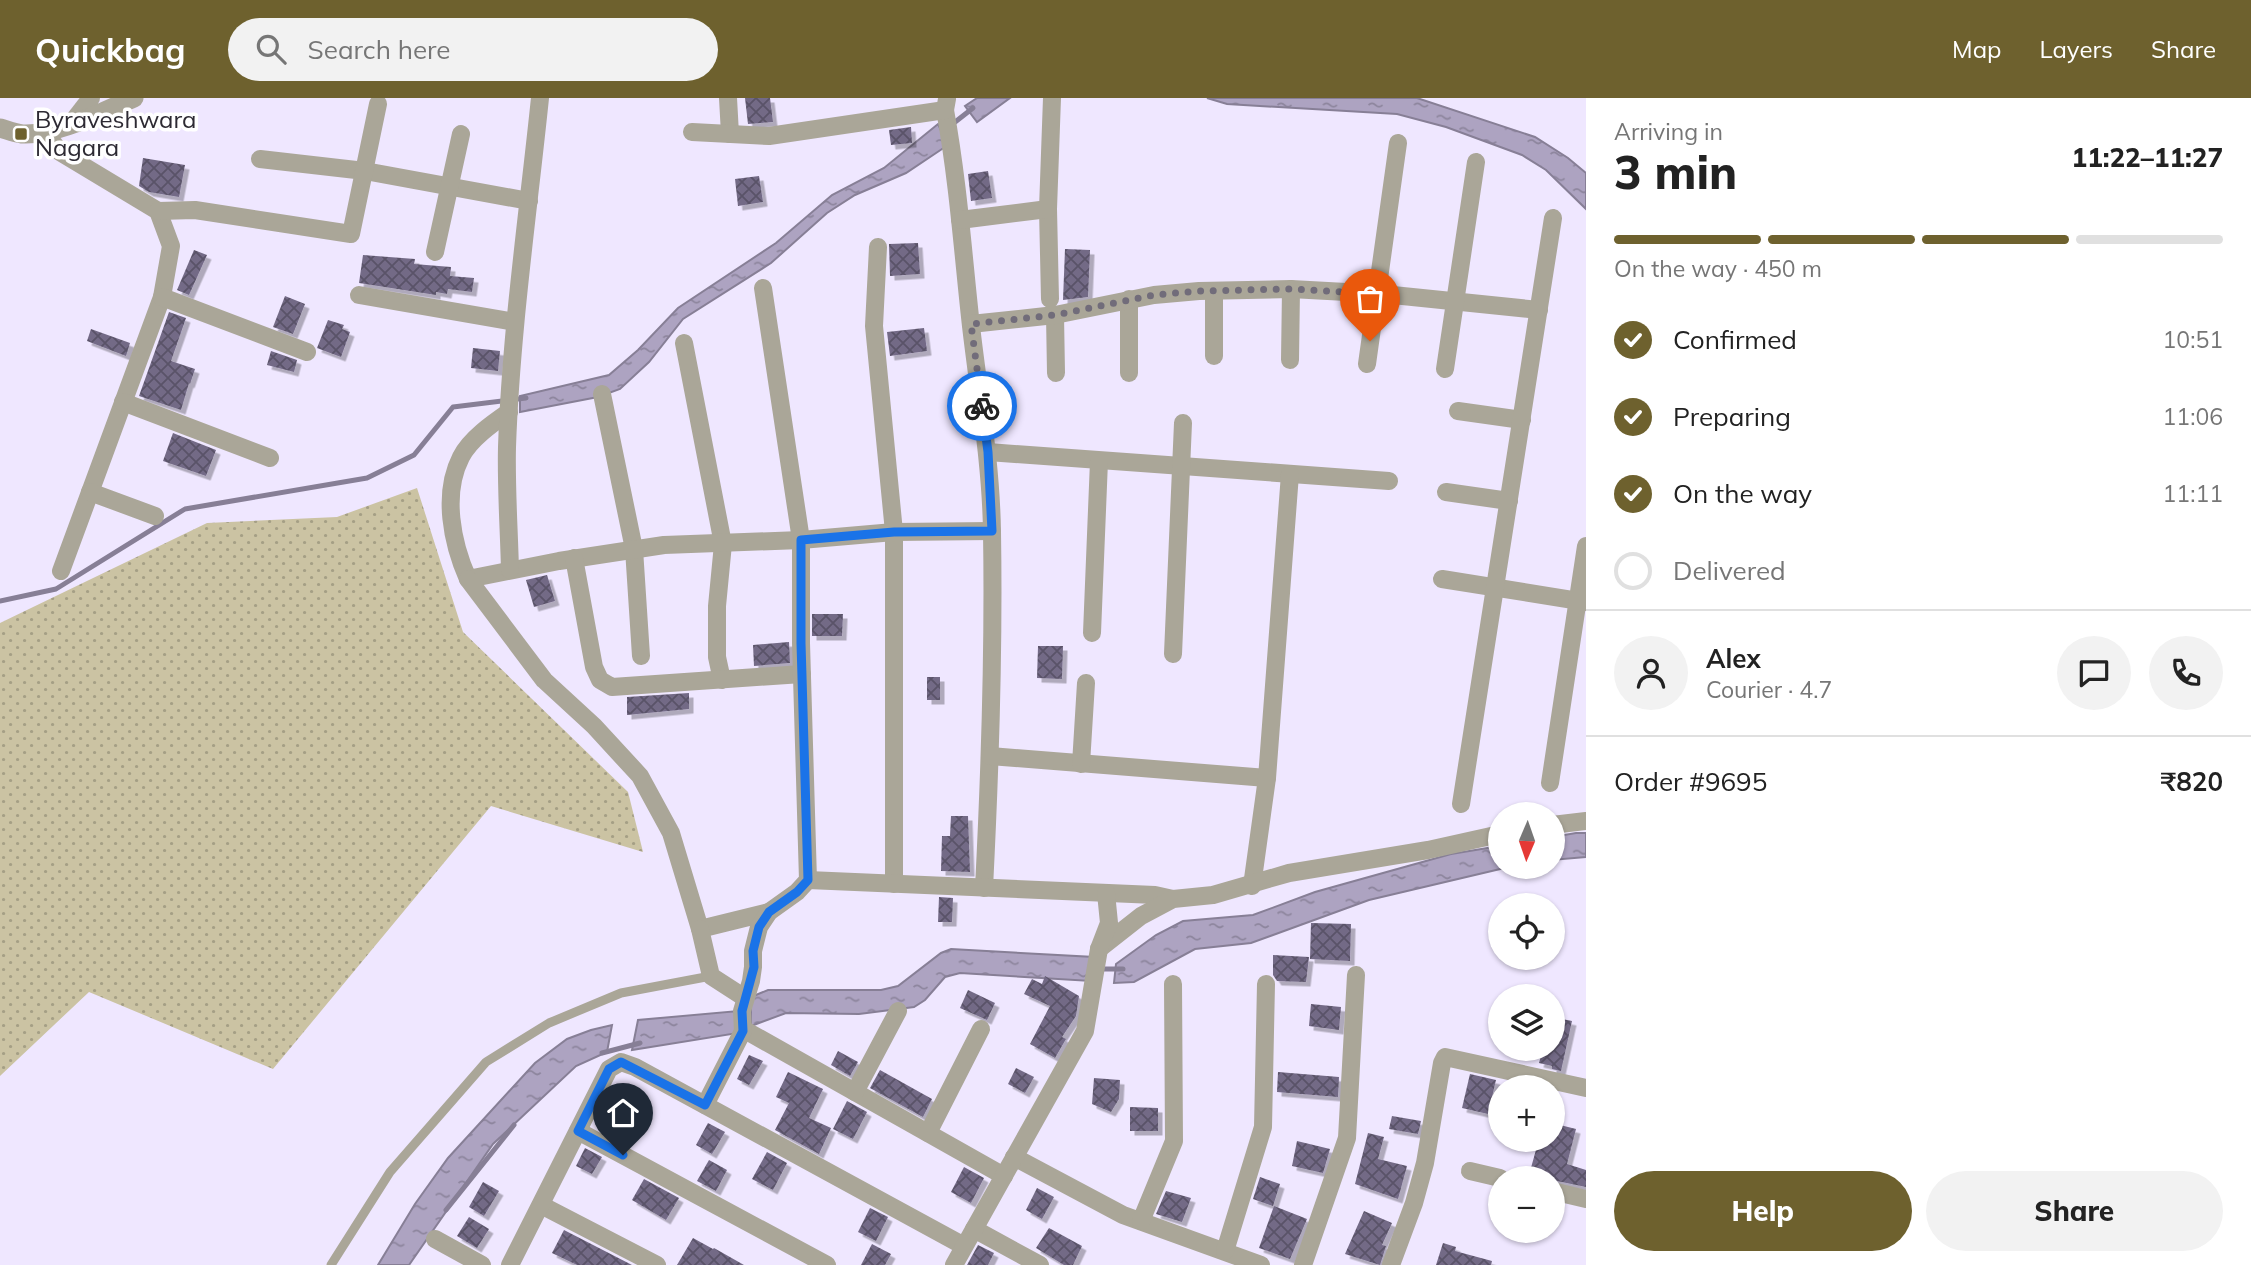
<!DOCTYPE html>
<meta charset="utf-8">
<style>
:root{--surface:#fff;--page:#f2f2f2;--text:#222;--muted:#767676;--line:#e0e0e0;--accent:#6e612e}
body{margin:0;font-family:Mulish,sans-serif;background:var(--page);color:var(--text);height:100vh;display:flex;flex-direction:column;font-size:26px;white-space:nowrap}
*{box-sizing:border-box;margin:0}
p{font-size:23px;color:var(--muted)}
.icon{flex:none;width:38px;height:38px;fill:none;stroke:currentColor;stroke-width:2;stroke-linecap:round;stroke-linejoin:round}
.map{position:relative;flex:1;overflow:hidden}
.panel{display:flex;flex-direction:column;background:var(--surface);width:665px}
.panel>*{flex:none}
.needle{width:46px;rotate:182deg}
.tools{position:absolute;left:1488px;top:704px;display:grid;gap:14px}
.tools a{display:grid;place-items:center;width:77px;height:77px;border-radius:50%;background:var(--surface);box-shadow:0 2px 5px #0004;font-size:35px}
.pin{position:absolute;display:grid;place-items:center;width:60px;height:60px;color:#fff;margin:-72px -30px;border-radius:50% 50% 50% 0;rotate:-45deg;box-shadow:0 0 7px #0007}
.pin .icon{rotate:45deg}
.courier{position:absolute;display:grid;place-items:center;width:70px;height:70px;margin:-35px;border:5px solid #1a73e8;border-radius:50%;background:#fff;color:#222;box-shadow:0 2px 9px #0007}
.head em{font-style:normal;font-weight:800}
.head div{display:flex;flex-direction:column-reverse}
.head{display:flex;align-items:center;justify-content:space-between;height:119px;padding:0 28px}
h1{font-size:46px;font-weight:800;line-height:52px}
.bar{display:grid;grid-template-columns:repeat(4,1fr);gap:10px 7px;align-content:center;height:84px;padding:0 28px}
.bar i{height:9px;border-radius:5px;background:var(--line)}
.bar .on{background:var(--accent)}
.bar p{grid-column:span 4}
.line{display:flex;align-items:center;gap:18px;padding:0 28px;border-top:2px solid var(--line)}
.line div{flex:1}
.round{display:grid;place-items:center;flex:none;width:74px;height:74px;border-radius:37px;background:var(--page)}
ol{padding:0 28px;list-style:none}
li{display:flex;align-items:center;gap:21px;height:77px}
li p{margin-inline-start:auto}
li .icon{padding:7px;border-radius:50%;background:var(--accent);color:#fff;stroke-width:4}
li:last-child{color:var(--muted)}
li i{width:38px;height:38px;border:4px solid var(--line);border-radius:50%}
.button{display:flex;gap:14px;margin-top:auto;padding:14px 28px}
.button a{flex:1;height:80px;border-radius:42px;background:var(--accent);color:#fff;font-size:28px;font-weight:800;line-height:80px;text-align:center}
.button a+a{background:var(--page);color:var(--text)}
header{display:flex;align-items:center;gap:42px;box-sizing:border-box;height:98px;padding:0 35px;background:var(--accent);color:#fff}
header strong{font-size:33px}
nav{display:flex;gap:38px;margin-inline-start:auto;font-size:24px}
.search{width:490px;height:63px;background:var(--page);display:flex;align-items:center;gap:18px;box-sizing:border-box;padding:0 24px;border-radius:38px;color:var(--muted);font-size:26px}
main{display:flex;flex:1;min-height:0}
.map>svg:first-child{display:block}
.grass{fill:url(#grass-dots)}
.water{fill:url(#water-ripples);stroke:#877f96;stroke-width:2}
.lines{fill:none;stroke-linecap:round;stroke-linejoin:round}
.stream{stroke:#877f96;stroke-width:5}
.building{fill:url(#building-cross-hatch);filter:url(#shadow)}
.service{stroke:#aaa698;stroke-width:9}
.minor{stroke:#aaa698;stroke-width:18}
.tertiary{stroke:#aaa698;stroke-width:19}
.done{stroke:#716c7a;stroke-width:7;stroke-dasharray:0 12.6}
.route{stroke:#1a73e8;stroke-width:9}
.poi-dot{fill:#6e612e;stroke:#fff;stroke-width:2.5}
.labels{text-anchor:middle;stroke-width:7;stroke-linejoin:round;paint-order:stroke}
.poi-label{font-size:24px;fill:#2d2a33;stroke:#fff;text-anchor:start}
</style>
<header>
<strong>Quickbag</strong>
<div class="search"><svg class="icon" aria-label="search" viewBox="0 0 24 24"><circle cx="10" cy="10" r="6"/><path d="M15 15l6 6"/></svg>Search here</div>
<nav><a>Map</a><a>Layers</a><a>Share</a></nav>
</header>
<main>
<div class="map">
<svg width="1586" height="1167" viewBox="0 0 1586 1167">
<defs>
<pattern id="grass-dots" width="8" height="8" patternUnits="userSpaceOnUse" patternTransform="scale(1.75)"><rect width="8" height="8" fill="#cbc3a3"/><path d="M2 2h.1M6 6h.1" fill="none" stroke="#a59f85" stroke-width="1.8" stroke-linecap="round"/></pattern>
<pattern id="water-ripples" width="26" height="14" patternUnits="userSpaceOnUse" patternTransform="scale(1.75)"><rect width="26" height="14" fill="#ada3c1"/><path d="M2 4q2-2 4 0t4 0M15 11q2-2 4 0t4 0" fill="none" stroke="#8d859d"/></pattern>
<pattern id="building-cross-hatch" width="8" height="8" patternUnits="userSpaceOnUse" patternTransform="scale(1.75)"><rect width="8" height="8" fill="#736a86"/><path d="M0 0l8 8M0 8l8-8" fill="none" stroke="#5a5368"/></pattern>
<filter id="shadow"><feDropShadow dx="4.5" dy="4.5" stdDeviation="0" flood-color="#0004"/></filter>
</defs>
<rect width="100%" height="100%" fill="#efe7ff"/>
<path class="grass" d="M417,390l46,144 165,160 15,60 -152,-46 -218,263 -184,-77 -89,84v-453l207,-100 130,-6z"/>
<g class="water">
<path d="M977,0h33l-33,24 -12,-16z"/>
<path d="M1207,0h210l118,39 33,21 18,15v36l-40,-39 -24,-15 -76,-28 -49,-13 -170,-10z"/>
<path d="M938,26l10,21 -42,28 -51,22 -28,18 -56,50 -88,56 -34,43 -29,27 -22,8 -78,15v-16l89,-21 29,-25 40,-42 98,-65 56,-48 52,-27z"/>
<path d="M1576,735h10v24l-34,3v-23z"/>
<path d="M1500,748v20h13l-144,34 -118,43 -56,6 -61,33 -20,1 2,-19 40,-29 27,-14 70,-6 62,-23 136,-38z"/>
<path d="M951,851l143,8 -3,24 -131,-8 -15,4 -20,23 -11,7 -55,7 -73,-1 -35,13v-29l17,-7h113l17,-4 43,-33z"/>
<path d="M738,913v22l-106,17 6,-30z"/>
<path d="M612,927l-5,27 -31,14 -83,78 -84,121h-31l37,-61 33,-46 87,-95 32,-24 24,-9z"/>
</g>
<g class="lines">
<g class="stream">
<path d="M950,28l23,-18"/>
<path d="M0,503l56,-12 129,-80 182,-31 47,-23 39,-48 73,-9"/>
<path d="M1098,871h25"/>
<path d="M602,955l38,-10"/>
<path d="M446,1112l68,-85"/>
</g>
</g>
<g class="building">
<path d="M745,0h25l3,24 -25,2z"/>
<path d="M911,29l1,16 -21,2 -2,-15z"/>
<path d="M143,60l42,7 -6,32 -30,-5 -10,-6z"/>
<path d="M988,73l4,27 -21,3 -3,-27z"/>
<path d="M759,78l4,26 -25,4 -3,-27z"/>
<path d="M918,145l2,31 -30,2 -1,-32z"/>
<path d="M1065,151l25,1 -2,47 -25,3z"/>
<path d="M194,152l13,5 -18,40 -12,-5z"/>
<path d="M363,157l52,4 -1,5 37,3 -1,9 24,2 -2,14 -24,-3 -1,5 -11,-2v3l-77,-12z"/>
<path d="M285,198l20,8 -12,30 -20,-7z"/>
<path d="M169,214l17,6 -15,43 24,8 -5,15 -1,-1 -8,27 -42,-14z"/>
<path d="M328,222l16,5 -2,4 8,3 -9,25 -24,-9z"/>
<path d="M924,230l3,23 -37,5 -3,-24z"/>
<path d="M91,231l39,14 -4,13 -39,-15z"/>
<path d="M473,250l27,3 -2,20 -27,-3z"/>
<path d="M271,253l26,9 -3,12 -27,-7z"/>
<path d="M173,335l43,17 -10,26 -43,-15z"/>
<path d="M547,477l8,26 -21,6 -8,-27z"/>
<path d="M812,516h31l-1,22h-30z"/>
<path d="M789,544l1,21 -36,3 -1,-21z"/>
<path d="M1038,548h25l-1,33 -25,-1z"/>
<rect x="927" y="579" width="13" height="23"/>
<path d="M689,595v16l-62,6v-18z"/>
<path d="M951,718h17l2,56 -29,-1 1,-35h8z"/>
<path d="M939,799l14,1 -1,24h-14z"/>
<path d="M1311,825l40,1 -1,37 -40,-2z"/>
<path d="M1273,857l36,2 -3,25 -29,-1 -4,-6z"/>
<path d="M1045,878l34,20 -3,20 -14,21 4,2 -11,19 -25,-14 20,-38 -26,-12 8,-15 10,5z"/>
<path d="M968,892l27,13 -8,17 -27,-12z"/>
<path d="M1311,906l30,3 -2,23 -30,-4z"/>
<path d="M1552,919l20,4 -11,50 -9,-2v-3l-13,-3 4,-15h9z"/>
<path d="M838,953l20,11 -8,14 -19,-11z"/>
<path d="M749,957l14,6 -14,24 -12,-6z"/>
<path d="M1016,970l18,9 -9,16 -17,-9z"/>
<path d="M880,972l52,29 -9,18 -53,-29z"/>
<path d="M788,974l35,17 -14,29 22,10 -12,26 -44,-24 14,-27 -13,-6z"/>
<path d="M1278,974l61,5 -1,20 -61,-5z"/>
<path d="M1470,976l26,6 -8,34 -26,-6z"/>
<path d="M1094,980l26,2 -1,19 -8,13 -19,-8z"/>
<path d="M847,1003l20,11 -14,27 -20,-10z"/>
<path d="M1130,1009l28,1v23h-28z"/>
<path d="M1392,1018l29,5 -3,13 -29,-5z"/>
<path d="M708,1025l17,9 -13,22 -16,-9z"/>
<path d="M1552,1025l24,6 -9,35 19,6v17l-34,-7v-2l-23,-3 10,-36h13z"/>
<path d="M1368,1035l16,4 -6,22 29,7 -9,33 -43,-15z"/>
<path d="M1297,1043l33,8 -7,24 -31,-7z"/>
<path d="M585,1050l17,9 -10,17 -16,-8z"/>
<path d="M767,1054l20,11 -14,27 -21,-11z"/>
<path d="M709,1062l18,10 -11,21 -19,-10z"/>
<path d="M964,1069l20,11 -13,25 -20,-11z"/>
<path d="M1260,1079l20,7 -7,22 -20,-7z"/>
<path d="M644,1081l35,19 -13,22 -34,-20z"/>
<path d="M483,1084l16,9 -15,25 -15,-9z"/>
<path d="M1037,1090l17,9 -12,22 -16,-9z"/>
<path d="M1166,1093l25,7 -9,24 -26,-8z"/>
<path d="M1274,1108l33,13 -17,40 -31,-11z"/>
<path d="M870,1110l18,9 -12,24 -18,-9z"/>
<path d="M1364,1113l28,12 -10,22 4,1 -6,19 -35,-11z"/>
<path d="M469,1119l20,12 -12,19 -20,-12z"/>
<path d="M1049,1130l33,18 -9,19h-9l-28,-17z"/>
<path d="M564,1132l68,35h-55l-25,-12z"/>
<path d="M693,1140l20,11 1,-1 30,17h-67z"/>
<path d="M1443,1145l13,4 -1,4 37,10 -1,4h-55z"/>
<path d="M872,1146l19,10 -6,11h-24z"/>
<path d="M978,1147l16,8 -6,12h-21z"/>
</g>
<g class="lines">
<path class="service" d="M331,1167l59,-93 96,-110 63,-39 72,-30 90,-17"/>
<g class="minor">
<path d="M728,0l2,36"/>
<path d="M945,12c13,71 18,144 26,216 8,69 20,137 21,206 2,119 -2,238 -8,356"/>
<path d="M70,27l21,-27"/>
<path d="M44,33l16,21 98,59 13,35 -9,51 -101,274"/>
<path d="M692,34l77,4 176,-26 2,-11"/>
<path d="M260,61l105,12 164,30"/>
<path d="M1048,111l2,90"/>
<path d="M158,113l37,-1 156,24 27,-130"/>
<path d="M960,122l88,-11 4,-111"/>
<path d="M878,149l-4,79 20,206v352"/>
<path d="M435,154l26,-118"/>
<path d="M359,197l156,27"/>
<path d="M162,199l145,55"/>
<path d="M1129,201v74"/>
<path d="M1055,217l1,58"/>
<path d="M971,226l84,-9 99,-20 45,-4 92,-2 92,5 156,16"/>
<path d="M684,245l39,201 -6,62v51l5,23"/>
<path d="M1214,258v-65"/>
<path d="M1290,262l1,-71"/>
<path d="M1367,266l31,-221"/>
<path d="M1445,271l31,-207"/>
<path d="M602,296l32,155 7,107"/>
<path d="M123,304l147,56"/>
<path d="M1458,313l64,9"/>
<path d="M509,314c-16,11 -39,27 -48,45 -19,37 -9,86 7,122l91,-18 105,-16 137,-5 93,-8 98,-1"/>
<path d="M988,354l401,29"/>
<path d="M90,394l65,24"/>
<path d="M1446,394l63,9"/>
<path d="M574,460l20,109 6,13 12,7 190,-13"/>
<path d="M510,472c-1,-41 -4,-82 -3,-123 4,-117 21,-233 33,-349"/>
<path d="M468,481l76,101 50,46 46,50 31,57 29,96 69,-17"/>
<path d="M1442,481l144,23"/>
<path d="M1092,535l7,-172"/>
<path d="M1173,556l10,-231"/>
<path d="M990,658l277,22"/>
<path d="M1081,666l5,-81"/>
<path d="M1550,685l36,-237"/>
<path d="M1461,706l92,-586"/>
<path d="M1552,727l34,-4"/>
<path d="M808,782l347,15 18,4"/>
<path d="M1252,788l15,-108 23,-304"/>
<path d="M700,831l11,47 34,22"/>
<path d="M1099,851l42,-33 32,-17 40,-4 76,-22 139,-23 72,-16"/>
<path d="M743,931l261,147"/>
<path d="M855,994l43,-81"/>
<path d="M705,1007l38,-74 -1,-20 9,-30 2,-14v-16l6,-24 10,-15 28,-20 11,-12 -7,-237v-103l-38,-252"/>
<path d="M578,1033l249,134"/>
<path d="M928,1035l53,-104"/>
<path d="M1014,1059l109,58 138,50"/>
<path d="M1470,1073l30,7"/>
<path d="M1552,1093l34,8"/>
<path d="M541,1107l116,60"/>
<path d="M1141,1123l33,-80 -1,-157"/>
<path d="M974,1131l66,36"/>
<path d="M435,1141l47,26"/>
<path d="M1225,1153l38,-124 3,-143"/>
<path d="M510,1167l99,-196 12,-7 14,5 329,179"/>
<path d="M954,1167l131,-234 14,-82 10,-26 -3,-30"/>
<path d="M1303,1167l44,-127 9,-163"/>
<path d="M1391,1167l23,-62 11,-40 17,-100 3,-6 141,31"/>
</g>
<path class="tertiary" d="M0,30c7,2 15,5 22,6 35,2 81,-23 112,-36"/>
</g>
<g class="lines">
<path class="done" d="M982,308l-11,-82 84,-9 99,-20 45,-4 92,-2 86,5 -7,47"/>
<path class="route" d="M623,1057l-45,-24 31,-62 12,-7 84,43 38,-74 -1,-20 12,-44 -1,-16 6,-24 10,-15 28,-20 11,-12 -7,-237v-103l93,-8 98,-1 -4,-79 -6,-46"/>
</g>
<rect class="poi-dot" x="14" y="29" width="14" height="14" rx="3.5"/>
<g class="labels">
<g class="poi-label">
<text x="35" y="30">Byraveshwara<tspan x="35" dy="28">Nagara</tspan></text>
</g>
</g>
</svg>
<div class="tools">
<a><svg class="needle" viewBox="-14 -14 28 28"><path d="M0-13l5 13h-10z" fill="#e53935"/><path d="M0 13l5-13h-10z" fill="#767676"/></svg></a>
<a><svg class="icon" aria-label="locate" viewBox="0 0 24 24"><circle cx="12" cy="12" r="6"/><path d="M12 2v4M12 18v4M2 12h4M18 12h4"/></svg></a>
<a><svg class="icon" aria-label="layers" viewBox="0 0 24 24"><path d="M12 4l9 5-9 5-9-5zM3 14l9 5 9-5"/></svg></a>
<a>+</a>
<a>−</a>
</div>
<div class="pin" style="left:1370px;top:243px;background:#ea580c"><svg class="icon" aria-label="bag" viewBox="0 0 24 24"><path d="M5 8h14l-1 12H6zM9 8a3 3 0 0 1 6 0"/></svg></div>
<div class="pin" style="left:623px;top:1057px;background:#1f2937"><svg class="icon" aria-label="home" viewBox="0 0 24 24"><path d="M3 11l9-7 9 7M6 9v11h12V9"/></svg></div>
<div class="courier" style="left:982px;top:308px"><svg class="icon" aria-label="bike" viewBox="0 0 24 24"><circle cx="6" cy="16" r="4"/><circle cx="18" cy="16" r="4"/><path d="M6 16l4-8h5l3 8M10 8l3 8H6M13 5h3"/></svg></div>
</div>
<section class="panel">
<div class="head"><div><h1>3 min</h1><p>Arriving in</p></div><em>11:22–11:27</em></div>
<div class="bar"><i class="on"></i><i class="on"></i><i class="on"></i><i></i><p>On the way · 450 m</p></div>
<ol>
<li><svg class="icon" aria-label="check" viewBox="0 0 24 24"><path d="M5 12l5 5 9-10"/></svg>Confirmed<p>10:51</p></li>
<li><svg class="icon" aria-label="check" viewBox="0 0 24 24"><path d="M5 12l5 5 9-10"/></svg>Preparing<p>11:06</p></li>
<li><svg class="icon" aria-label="check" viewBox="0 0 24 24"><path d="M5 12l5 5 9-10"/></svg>On the way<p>11:11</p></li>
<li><i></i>Delivered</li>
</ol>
<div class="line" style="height:126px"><a class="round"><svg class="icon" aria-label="person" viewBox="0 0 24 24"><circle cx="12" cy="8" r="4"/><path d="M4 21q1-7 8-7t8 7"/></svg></a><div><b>Alex</b><p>Courier · 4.7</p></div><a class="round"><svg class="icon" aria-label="chat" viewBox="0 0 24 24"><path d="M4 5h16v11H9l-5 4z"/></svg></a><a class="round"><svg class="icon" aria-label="phone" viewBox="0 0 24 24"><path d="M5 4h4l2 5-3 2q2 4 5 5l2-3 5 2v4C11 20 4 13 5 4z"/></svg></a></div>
<div class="line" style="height:91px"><div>Order #9695</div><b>₹820</b></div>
<div class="button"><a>Help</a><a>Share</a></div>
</section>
</main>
